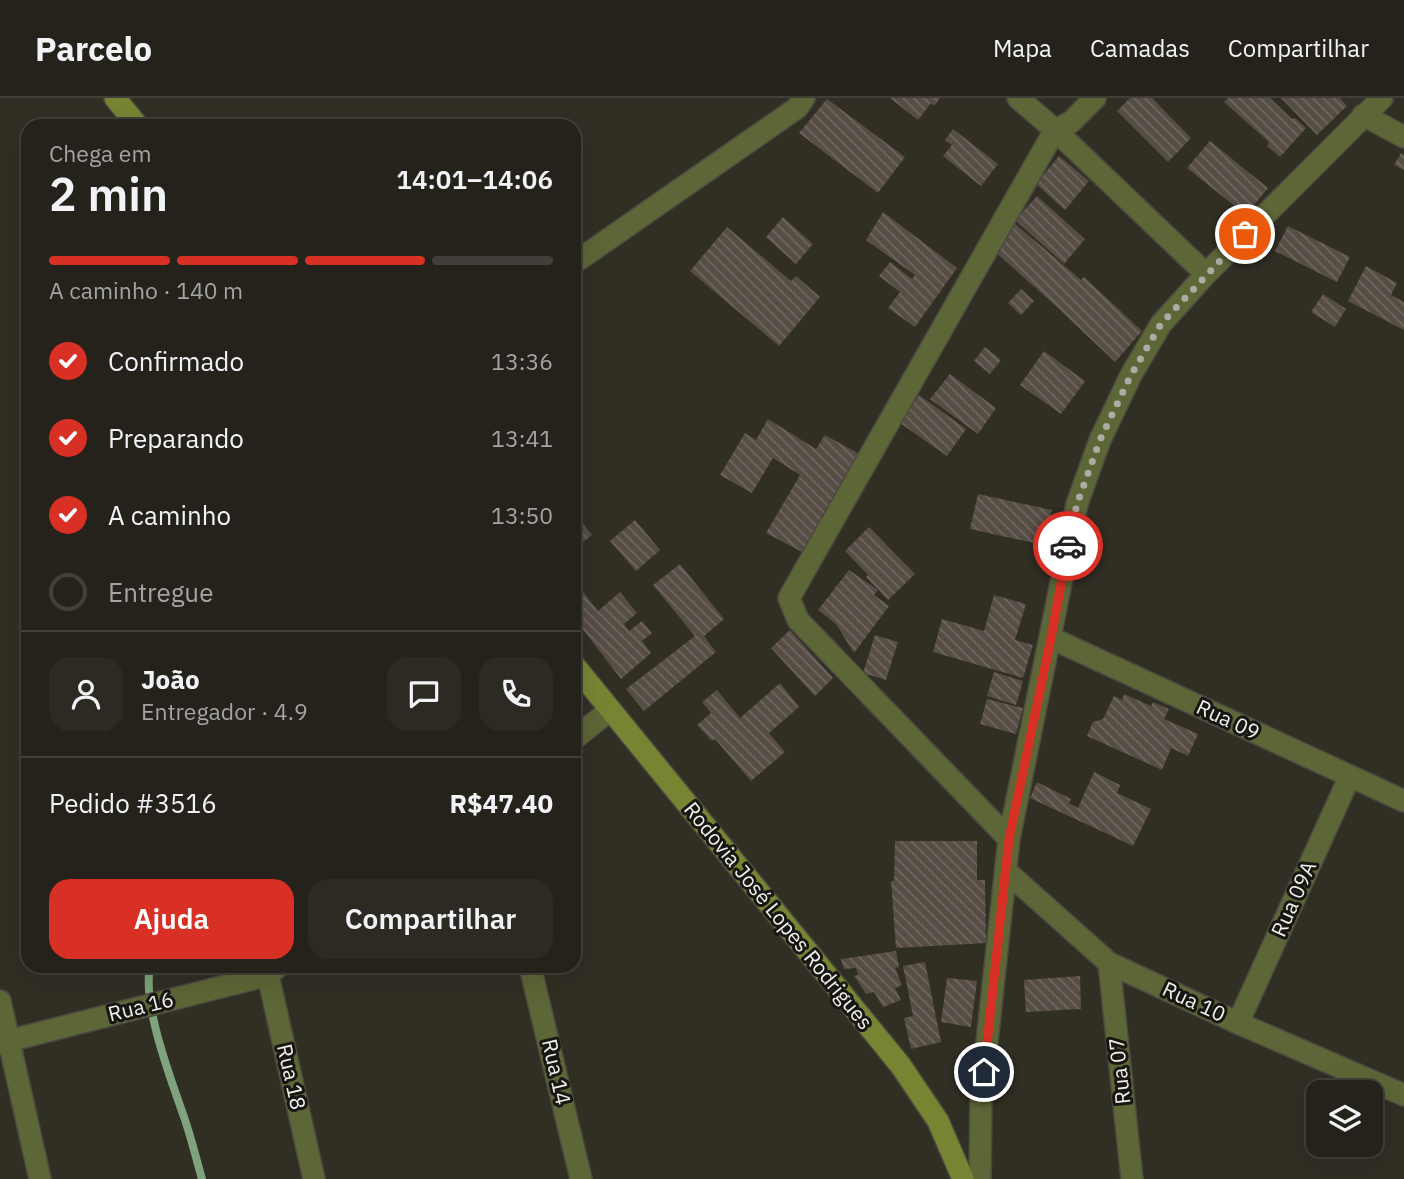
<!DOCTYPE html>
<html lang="pt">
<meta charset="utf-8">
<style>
:root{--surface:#25221b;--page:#2d2a24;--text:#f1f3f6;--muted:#a3a4a3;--line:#423f3a;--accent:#d93025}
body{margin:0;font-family:"IBM Plex Sans",sans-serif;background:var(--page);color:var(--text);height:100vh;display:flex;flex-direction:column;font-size:26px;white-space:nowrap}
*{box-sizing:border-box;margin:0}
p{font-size:23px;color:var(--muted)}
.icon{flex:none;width:38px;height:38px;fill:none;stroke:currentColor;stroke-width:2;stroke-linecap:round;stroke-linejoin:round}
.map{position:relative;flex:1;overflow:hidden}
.side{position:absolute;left:21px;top:21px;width:560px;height:854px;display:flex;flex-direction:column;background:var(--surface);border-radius:21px;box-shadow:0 7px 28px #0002,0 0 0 2px var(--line)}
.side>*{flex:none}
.tools{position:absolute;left:1306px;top:982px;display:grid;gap:14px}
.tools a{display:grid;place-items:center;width:77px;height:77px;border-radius:14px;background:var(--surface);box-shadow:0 7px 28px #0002,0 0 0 2px var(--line);font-size:35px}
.pin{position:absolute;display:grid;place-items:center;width:60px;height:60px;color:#fff;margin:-30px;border:4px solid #fff;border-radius:50%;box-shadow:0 2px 7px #0007}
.courier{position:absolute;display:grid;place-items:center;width:70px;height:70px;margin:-35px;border:5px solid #d93025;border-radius:50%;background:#fff;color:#222;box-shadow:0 2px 9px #0007}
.summary em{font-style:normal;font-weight:600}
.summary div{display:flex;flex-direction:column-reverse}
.summary{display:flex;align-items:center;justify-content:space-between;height:119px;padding:0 28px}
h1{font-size:46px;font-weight:600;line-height:52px}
.bar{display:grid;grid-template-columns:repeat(4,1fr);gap:10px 7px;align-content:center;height:84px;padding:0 28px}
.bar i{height:9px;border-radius:5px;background:var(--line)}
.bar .on{background:var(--accent)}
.bar p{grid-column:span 4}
.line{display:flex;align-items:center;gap:18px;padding:0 28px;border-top:2px solid var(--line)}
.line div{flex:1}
.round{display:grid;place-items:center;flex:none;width:74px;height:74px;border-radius:21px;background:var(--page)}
ol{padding:0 28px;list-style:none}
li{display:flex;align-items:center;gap:21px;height:77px}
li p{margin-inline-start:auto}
li .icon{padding:7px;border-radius:50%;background:var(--accent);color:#fff;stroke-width:4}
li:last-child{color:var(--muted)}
li i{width:38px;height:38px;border:4px solid var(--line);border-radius:50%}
.cta{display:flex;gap:14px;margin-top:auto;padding:14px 28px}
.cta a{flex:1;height:80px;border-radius:21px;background:var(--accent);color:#fff;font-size:28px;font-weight:600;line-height:80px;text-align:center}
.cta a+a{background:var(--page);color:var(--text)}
header{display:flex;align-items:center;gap:42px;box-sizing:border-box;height:98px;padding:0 35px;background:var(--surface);border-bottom:2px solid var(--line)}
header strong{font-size:33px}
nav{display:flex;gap:38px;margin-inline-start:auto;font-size:24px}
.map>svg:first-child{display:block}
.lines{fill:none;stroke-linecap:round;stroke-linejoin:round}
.stream{stroke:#7ea37d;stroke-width:8}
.building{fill:url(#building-back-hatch)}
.street-casing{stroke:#4c4940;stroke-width:24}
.secondary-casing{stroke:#4c4940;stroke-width:24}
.street{stroke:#5d6636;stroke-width:21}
.secondary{stroke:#778533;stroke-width:21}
.done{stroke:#aeaba4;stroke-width:7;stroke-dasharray:0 12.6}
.route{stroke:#d93025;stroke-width:9}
.labels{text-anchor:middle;stroke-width:6;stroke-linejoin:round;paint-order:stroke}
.street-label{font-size:21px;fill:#f1efe9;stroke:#181612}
</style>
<header>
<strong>Parcelo</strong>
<nav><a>Mapa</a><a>Camadas</a><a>Compartilhar</a></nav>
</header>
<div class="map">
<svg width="1404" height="1081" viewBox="0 0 1404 1081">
<defs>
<pattern id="building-back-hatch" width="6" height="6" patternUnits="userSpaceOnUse" patternTransform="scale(1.75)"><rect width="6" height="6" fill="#564d45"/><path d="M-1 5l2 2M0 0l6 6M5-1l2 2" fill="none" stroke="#6f6760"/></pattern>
</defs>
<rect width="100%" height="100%" fill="#312e24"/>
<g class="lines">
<path class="stream" d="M150,868c-8,39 21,113 34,151 7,20 12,41 18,62"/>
</g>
<g class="building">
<path d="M890,0h50l-6,8 -3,-3 -13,17z"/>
<path d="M1130,0h22l39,40 -23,24 -51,-51z"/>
<path d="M1228,0h42l22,21 3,-1 11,10 -26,29 -13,-11 2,-4 -45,-40z"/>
<path d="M1281,0h59l7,8 -30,29z"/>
<path d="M827,1l78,58 -27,36 -79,-60z"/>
<path d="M953,31l45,35 -17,22 -38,-30 9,-11 -7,-5z"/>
<path d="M1210,43l58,47 -22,27 -59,-47z"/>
<path d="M1401,55l3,2v15l-10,-5z"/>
<path d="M1059,58l30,25 -24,29 -29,-26z"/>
<path d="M1037,98l48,43 -21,25 -49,-44z"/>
<path d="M883,114l74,56 -42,59 -27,-19 12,-16 -21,-16 11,-14 22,17 3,-4 -49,-35z"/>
<path d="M783,119l30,27 -17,20 -30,-27z"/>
<path d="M1014,125l67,57 3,-3 58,54 -27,31 -58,-55 -64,-57z"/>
<path d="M1288,128l62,31 -13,25 -62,-31z"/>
<path d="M727,129l64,54 5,-5 24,21 -41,49 -89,-75z"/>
<path d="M1366,168l31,17 -6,12 13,7v28l-56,-29z"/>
<path d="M1021,191l13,12 -13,14 -13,-12z"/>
<path d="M1323,196l23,15 -11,18 -24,-15z"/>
<path d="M985,249l16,13 -11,14 -16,-13z"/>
<path d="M1044,253l41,30 -24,33 -41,-29z"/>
<path d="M950,276l46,34 -18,26 -48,-35z"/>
<path d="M919,297l47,34 -19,27 -47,-33z"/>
<path d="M768,321l48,30 9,-14 38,21 -59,97 -38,-20 34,-58 -27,-17 -21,35 -32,-18 25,-42 11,7z"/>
<path d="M978,396l74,16 -8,35 -74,-16z"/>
<path d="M574,415l18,22 -18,14z"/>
<path d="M635,422l25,30 -24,21 -26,-30z"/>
<path d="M869,429l46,47 -27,26 -22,-23 2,-2 -23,-24z"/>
<path d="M680,466l44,55 -20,17 12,16 -72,59 -18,-22 69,-53 -42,-51z"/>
<path d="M849,472l29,20 -4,5 15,11 -35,47 -18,-29 -18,-14z"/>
<path d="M574,482l24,31 22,-19 17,21 -13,11 5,7 13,-10 10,12 -10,8 9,12 -30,26 -47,-61z"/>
<path d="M994,497l32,9 -11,36 18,5 -10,33 -90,-26 9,-33 42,12z"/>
<path d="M790,532l43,48 -18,18 -44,-48z"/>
<path d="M875,537l23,7 -12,38 -23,-7z"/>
<path d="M994,574l29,9 -7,24 -29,-9z"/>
<path d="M780,585l19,24 -30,26 16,19 -34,29 -36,-42 -3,2 -15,-16 14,-12 -9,-11 15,-12 23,28z"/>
<path d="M1124,596l27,12 2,-4 16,7 -5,10 34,15 -10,22 -17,-8 -9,22 -75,-34 6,-14 10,-3 11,-23 8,4z"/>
<path d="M987,601l36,9 -7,26 -36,-10z"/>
<path d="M1094,674l26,13 -3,8 34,16 -18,37 -103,-48 7,-16 34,17 -2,4 9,5z"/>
<path d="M895,743h82v39h8l1,63 -90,5 -5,-67h3z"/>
<path d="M896,853l3,16 -4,1 7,17 -7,3 6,12 -18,7 -9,-15 -8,2 -12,-18 4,-1 -2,-7 -12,1 -3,-10z"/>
<path d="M925,864l16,80 -30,7 -7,-31 9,-2 -10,-50z"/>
<path d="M1080,878l1,33 -55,3 -2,-32z"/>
<path d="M947,880l30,3 -6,46 -30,-5z"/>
</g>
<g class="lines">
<g class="street-casing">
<g id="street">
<path d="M1018,0l37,32 151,144"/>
<path d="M1363,17l41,22"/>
<path d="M574,165l223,-155 7,-10"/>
<path d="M1051,540l353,163"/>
<path d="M574,641l36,-29"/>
<path d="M1009,741l-211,-219 -9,-22 266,-468 16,-8 24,-24"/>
<path d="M1007,774l102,91 129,60 166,72"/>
<path d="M1109,865l23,216"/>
<path d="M530,868l51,213"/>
<path d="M268,877l46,204"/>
<path d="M0,903l40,178"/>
<path d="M1238,925l112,-247"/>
<path d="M0,945l268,-68 11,-9"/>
<path d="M980,1081l1,-82 28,-258 68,-335 23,-64 31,-65 30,-51 45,-50 176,-176"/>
</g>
</g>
<g class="secondary-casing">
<g id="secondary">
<path d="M115,0l23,28"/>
<path d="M574,567l327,401 37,55 25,58"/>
</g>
</g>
<use href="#street" class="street"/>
<use href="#secondary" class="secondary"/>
</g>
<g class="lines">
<path class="done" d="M1068,448l9,-42 23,-64 31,-65 30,-51 84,-90"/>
<path class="route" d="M984,974l25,-233 42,-201 17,-92"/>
</g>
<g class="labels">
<g class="street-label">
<text transform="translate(1228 622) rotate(25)" y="7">Rua 09</text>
<text transform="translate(1294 801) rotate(-66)" y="7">Rua 09A</text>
<text transform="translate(778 818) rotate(51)" y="7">Rodovia José Lopes Rodrigues</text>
<text transform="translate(1194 904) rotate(25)" y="7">Rua 10</text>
<text transform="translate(141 909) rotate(-14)" y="7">Rua 16</text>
<text transform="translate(1120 973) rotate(-96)" y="7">Rua 07</text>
<text transform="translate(556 974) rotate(77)" y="7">Rua 14</text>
<text transform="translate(291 979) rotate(77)" y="7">Rua 18</text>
</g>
</g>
</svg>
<div class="tools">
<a><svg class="icon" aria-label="layers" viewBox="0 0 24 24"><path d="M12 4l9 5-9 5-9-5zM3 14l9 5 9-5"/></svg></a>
</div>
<div class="pin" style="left:1245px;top:136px;background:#ea580c"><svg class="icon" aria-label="bag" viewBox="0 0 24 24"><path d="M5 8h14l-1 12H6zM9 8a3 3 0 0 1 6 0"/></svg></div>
<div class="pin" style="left:984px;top:974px;background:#1f2937"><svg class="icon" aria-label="home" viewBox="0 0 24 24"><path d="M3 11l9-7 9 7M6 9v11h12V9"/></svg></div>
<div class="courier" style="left:1068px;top:448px"><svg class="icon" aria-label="car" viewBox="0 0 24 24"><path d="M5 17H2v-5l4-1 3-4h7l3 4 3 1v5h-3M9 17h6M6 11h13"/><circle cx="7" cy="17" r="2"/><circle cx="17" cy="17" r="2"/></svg></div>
<section class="side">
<div class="summary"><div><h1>2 min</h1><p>Chega em</p></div><em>14:01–14:06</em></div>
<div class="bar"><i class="on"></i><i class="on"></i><i class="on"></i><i></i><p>A caminho · 140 m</p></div>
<ol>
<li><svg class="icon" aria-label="check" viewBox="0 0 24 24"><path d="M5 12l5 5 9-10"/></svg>Confirmado<p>13:36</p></li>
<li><svg class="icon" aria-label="check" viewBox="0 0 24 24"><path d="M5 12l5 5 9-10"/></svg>Preparando<p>13:41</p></li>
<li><svg class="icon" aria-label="check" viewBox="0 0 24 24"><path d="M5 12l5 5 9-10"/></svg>A caminho<p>13:50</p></li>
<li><i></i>Entregue</li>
</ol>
<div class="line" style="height:126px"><a class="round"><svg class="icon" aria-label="person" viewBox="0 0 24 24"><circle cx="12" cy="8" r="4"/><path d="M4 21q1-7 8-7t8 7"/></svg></a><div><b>João</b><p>Entregador · 4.9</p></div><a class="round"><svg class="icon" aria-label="chat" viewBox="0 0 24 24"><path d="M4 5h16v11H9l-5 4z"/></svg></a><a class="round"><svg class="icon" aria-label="phone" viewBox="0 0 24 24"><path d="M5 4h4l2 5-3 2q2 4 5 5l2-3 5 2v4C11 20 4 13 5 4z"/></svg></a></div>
<div class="line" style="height:91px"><div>Pedido #3516</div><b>R$47.40</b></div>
<div class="cta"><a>Ajuda</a><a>Compartilhar</a></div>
</section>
</div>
